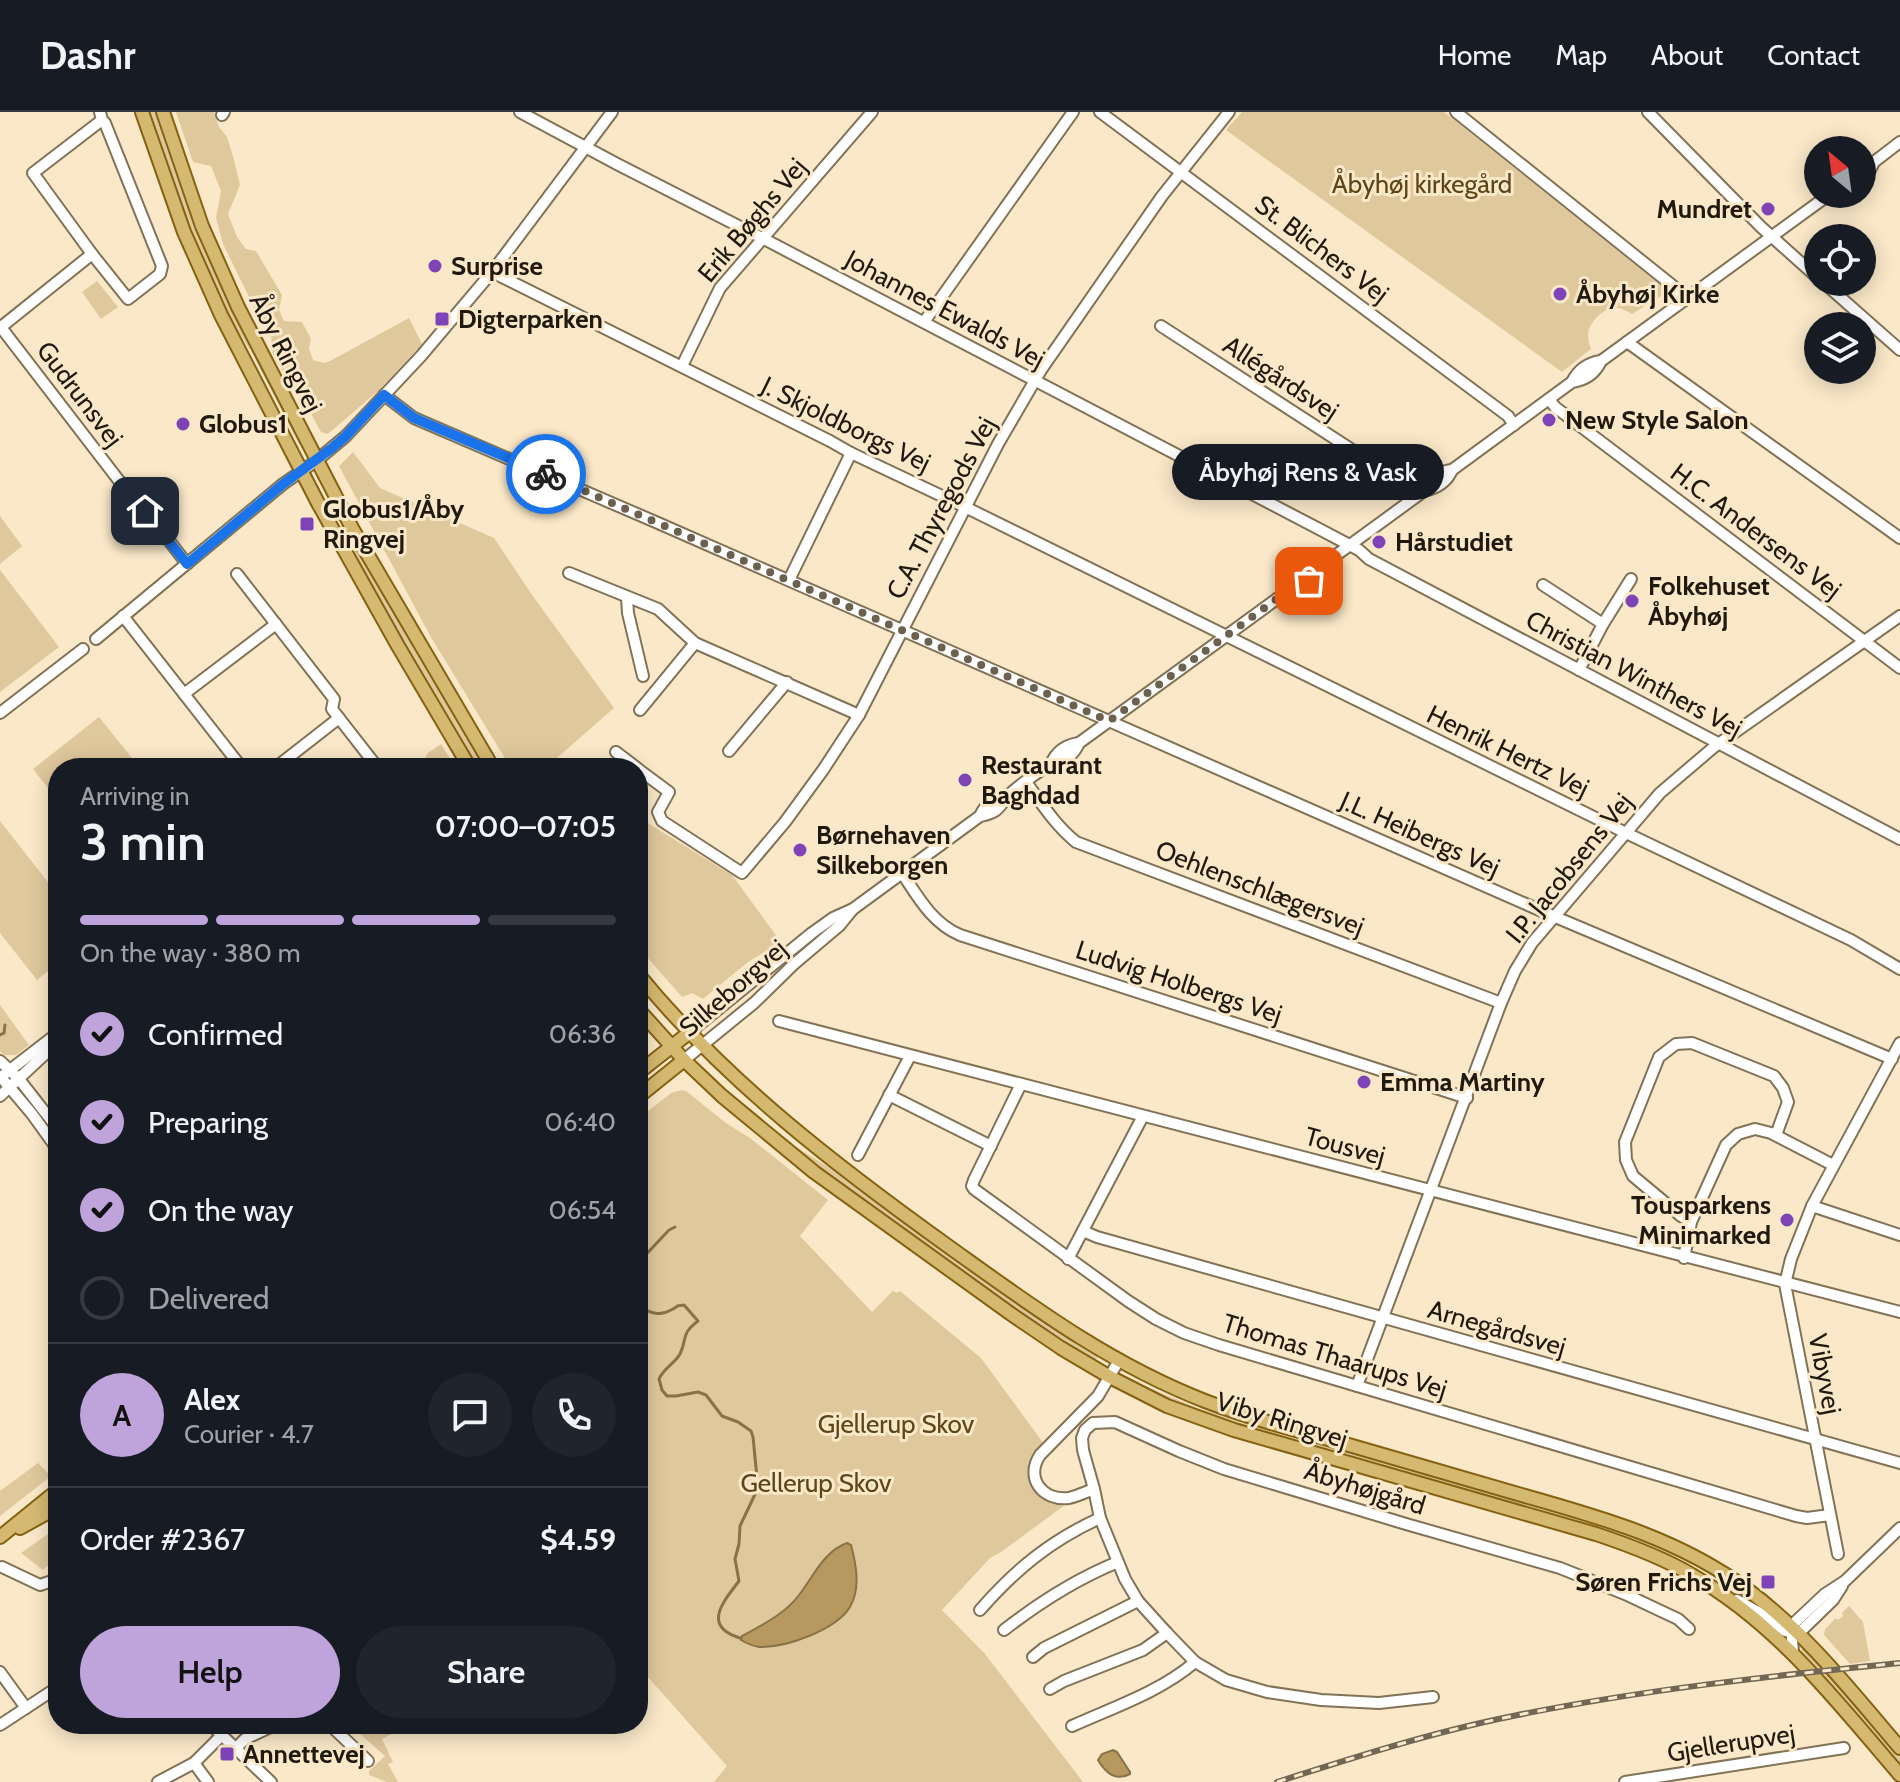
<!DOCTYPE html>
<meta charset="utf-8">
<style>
:root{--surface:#171b24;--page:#20242c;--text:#f1f3f6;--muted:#9ea1a6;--line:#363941;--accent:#bea4da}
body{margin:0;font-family:Cabin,sans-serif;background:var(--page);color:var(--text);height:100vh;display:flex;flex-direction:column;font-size:30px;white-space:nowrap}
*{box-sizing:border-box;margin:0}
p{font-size:26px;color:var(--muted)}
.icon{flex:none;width:44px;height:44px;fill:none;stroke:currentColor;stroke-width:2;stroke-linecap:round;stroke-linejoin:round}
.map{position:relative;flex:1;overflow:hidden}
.panel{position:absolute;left:48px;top:646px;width:600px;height:976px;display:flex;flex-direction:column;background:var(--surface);border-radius:32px;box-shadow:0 4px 20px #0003}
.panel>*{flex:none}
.needle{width:52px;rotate:331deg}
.fabs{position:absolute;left:1804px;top:24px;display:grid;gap:16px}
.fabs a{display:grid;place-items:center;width:72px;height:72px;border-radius:50%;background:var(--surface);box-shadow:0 4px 20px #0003;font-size:40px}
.pin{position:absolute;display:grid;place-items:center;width:68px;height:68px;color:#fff;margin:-34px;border-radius:16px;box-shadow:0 4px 12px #0006}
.courier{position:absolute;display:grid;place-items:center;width:80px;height:80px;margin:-40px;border:6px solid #1a73e8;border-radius:50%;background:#fff;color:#222;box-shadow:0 2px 10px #0007}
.bubble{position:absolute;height:56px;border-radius:28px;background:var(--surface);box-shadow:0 4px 20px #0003;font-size:26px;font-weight:600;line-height:56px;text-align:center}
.headline em{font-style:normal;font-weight:600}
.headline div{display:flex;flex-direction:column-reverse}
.headline{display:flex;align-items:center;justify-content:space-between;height:136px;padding:0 32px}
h1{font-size:52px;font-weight:600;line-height:60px}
.bar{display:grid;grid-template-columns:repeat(4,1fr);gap:12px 8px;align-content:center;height:96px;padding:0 32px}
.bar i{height:10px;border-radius:6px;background:var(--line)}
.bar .on{background:var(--accent)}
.bar p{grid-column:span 4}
.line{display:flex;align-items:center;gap:20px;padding:0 32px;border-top:2px solid var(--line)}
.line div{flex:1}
.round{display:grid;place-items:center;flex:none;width:84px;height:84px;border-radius:42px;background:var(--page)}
ol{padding:0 32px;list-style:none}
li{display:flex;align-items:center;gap:24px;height:88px}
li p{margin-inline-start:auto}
li .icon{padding:8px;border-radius:50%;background:var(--accent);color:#111;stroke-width:4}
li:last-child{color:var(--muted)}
li i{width:44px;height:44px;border:4px solid var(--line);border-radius:50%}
.primary-button{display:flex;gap:16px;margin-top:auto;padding:16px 32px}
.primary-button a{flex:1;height:92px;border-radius:48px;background:var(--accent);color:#111;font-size:32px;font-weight:600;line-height:92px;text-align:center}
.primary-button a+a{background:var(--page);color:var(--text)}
header{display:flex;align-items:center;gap:48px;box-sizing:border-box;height:112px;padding:0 40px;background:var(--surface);border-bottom:2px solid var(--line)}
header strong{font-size:38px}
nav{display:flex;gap:44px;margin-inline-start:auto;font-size:28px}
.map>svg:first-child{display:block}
.green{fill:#e0c89d}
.water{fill:#b7985f;stroke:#8a7247;stroke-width:2}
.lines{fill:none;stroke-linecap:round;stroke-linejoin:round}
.stream{stroke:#8a7247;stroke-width:3}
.minor-casing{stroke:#827256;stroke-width:14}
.major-casing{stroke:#856211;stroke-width:16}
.minor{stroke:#fff;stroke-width:10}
.major{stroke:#d6b971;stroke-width:12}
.rail-casing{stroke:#726654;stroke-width:6}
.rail{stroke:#fae8c8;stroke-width:3;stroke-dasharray:9;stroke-linecap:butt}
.done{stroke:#6c614f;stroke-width:8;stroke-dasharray:0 14.4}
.route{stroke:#1a73e8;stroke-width:10}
.poi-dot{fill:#7f43b8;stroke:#fae8c8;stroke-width:3}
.labels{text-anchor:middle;stroke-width:6;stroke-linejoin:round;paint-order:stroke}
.park-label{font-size:26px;fill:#5c4619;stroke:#fae8c8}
.poi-label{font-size:26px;font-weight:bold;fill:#20190e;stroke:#fae8c8;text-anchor:start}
.street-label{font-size:26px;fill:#20190e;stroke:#fae8c8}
</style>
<header>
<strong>Dashr</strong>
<nav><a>Home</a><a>Map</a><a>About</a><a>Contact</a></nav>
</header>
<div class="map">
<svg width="1900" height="1670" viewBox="0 0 1900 1670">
<rect width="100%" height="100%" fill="#fae8c8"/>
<g class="green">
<path d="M148,0h8c17,53 35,105 57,155 26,60 58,118 88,176l-2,1 -46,-89 -32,-52 -31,-71z"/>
<path d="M176,0h38l5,15 8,10 6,19 7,29 -12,29 9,23 9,12 10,2 26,44 -3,15 5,11 18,1 9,17 -2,9 4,12 11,3 6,-2 79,-43 13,26 -43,46 -51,44 -7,-2 -23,-42 -11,-11 -14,-24 -3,-30 -12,-10 -35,-71 -7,-26 5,-27 -10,-25 -18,-4z"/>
<path d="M1242,0h202l220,176 -1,7 -31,19c-6,-3 -12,-7 -19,-6 -11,1 -26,17 -25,28 0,4 2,10 3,13l-29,23 -336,-242z"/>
<path d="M97,169l21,26 -17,12 -19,-27z"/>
<path d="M353,340l27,36 114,50 36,54 84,116 -64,56 6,4h-45l-79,-129 -93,-173z"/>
<path d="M318,375l25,44 27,39 117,198h-10l-74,-126 -87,-154z"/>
<path d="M0,404l22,30 -22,18z"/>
<path d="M0,458l59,77 -59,45z"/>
<path d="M99,605l41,51h-82v33l-25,-32z"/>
<path d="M441,632l15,24h-36l8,-15z"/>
<path d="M638,705l94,58 49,67 -33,20 -45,37 -11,-6 -10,4 -44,-50z"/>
<path d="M0,709l58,74v68l-21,17 -37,-47z"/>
<path d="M0,893l29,40 -13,10h-12l-4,-4z"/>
<path d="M708,960l42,40 40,31 62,39 153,112 93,62 -3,6 -68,-44 -213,-152 -70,-58 -38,-34z"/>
<path d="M682,978l4,1 40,32 24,15 78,62 -28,36 72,76 21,-21 4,2 3,-2 81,67 63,86c-16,16 -23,43 2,55 6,3 13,4 19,6l-64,47 -11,6 -48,52 43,44 98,128h-369l13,-16 -89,-100v-547l33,-26z"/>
<path d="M1130,1268l70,29 42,11 384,112c55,21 103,50 149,86 -18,-10 -34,-23 -51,-35 -45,-29 -94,-53 -148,-61l-323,-92 -72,-25 -48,-22z"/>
<path d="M38,1351l13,13 -51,40v-25z"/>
<path d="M58,1415v29l-15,14 -22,-17z"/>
<path d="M1849,1494l14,16 7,39 -20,3 -26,-29 1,-6 11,-11 2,2 5,-4 -1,-3z"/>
<path d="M1805,1535l95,109v10l-98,-113 -1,-4z"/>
<path d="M349,1612h61l-28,15 11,23 -5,2 10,18h-11l-18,-7v-4l16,-15z"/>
</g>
<g class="water">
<path d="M847,1431l4,2c5,19 10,43 -1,62 -14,23 -65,41 -91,40 -6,-1 -13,-4 -18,-7l1,-4c20,-11 43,-22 57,-41 14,-18 25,-44 48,-52z"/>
<path d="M1113,1638l4,2 13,20v2c-15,8 -25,-2 -32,-14l4,-6z"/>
</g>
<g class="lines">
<g class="stream">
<path d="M0,923l4,-2 1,-8"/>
<path d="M638,1151l31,-33 6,-3"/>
<path d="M638,1195c12,5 21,10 33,3 12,-6 0,-3 13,-5l14,16c-18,14 -10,16 -18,33 -5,9 -16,14 -21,25l3,11 5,6h9l22,-4 8,3 16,21 16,6 13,9 2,6 5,51 -18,38 -1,18 -4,15 4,22c-15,20 -38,45 1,57"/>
</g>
<g class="minor-casing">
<g id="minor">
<path d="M100,0l2,8 -69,53 59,81 36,45 32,-25 2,-8 -57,-143 -3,-3"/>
<path d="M520,0l97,52 147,75 557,291 38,20 10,9 531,280"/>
<path d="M1100,0l408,304 6,9"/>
<path d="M1456,0l222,178 7,10"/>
<path d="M1648,0l113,115 57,51"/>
<path d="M222,3l2,-3"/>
<path d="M1862,64l8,-6 4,-8 26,-20"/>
<path d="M492,160l338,169 21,12 110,52 663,327 227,108 49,29"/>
<path d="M1823,170l77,68"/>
<path d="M924,210l149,-210"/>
<path d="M0,214l130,169 23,25 34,44"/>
<path d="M1161,214l233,151 14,10 7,10"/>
<path d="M1,215l91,-73"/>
<path d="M1627,230l273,196"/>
<path d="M682,254l38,-78 152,-176"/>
<path d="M1572,270c6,-12 15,-19 29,-21"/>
<path d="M384,283l30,23 244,105 895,393 339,143"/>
<path d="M1549,287l6,8 345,261"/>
<path d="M1424,379c6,-13 14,-20 28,-21"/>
<path d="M569,461l89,36 37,34 164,72"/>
<path d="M237,462l97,125 -2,10 7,9"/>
<path d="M789,468l62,-127"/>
<path d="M1543,473l60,39"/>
<path d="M1285,481c5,-12 14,-19 28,-21"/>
<path d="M627,486l1,15 15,63"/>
<path d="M123,504l119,152"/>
<path d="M96,527l187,-155 33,-23 30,-25 75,-80 71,-84 120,-160"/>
<path d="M1579,558l24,-46 28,-45"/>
<path d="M184,582l92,-70"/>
<path d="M640,598l55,-67"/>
<path d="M0,601l83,-64"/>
<path d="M729,639l58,-69"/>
<path d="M616,640l21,16"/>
<path d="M1051,652c5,-12 14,-19 28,-21"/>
<path d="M275,656l64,-50 39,50"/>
<path d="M638,657l31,23 -11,20 4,9 80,52 43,-51 38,-52 36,-55 139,-271 43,-74 121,-174 67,-84"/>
<path d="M1026,670c16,22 29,43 50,60l425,161"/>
<path d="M980,704c6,-13 15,-20 28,-21"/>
<path d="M902,761c16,24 30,50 58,62l507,163"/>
<path d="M779,909l1121,291"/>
<path d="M690,920l122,-99 21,-15 20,-9 127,-93c20,-4 18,-9 29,-21 5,-6 34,-27 41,-30 14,-7 21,-5 29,-22l206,-150c13,-3 22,-8 28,-21l111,-81c13,-3 23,-9 28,-21l120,-88c14,-2 23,-8 29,-21l229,-167"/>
<path d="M684,948l70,-57 40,-39 45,-38 13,-16"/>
<path d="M0,949l19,18 39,50"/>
<path d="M6,961l52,-40"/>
<path d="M0,964l32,38 26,36"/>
<path d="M1021,972l-47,96 -2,6 2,3 154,112 28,18 28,14 35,12 577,171 11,2 23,-3"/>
<path d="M889,983l102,51"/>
<path d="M0,984l58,-54"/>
<path d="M858,1043l52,-99"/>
<path d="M1812,1094l88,29"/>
<path d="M1691,1110l-10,-6 -48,-40 -7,-16 -1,-18 34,-85 17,-13 16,-1 82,33 9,12 5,14 -12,33"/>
<path d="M1083,1119l14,6 803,226"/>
<path d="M1684,1146l7,-36 35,-77 12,-11 17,-5 16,4 62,32"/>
<path d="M1068,1147l75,-143"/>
<path d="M1357,1274l144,-383 14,-32 17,-28 128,-150 54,-46 186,-131"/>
<path d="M1094,1377c-8,3 -17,7 -25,9 -27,3 -44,-20 -29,-43l58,-59 20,-34"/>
<path d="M1838,1442l-53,-270 6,-25 21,-53 88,-163"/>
<path d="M2,1455l38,18 18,-6"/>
<path d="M1737,1488l25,14 23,17 14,2 34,-33 9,-14"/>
<path d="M980,1498c36,-41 70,-69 120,-92"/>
<path d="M1004,1518c36,-28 72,-51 114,-68"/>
<path d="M1793,1541l-2,-27 34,-32 20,-13 55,-53"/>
<path d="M1033,1545l11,-9 94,-47"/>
<path d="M0,1560l26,36"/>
<path d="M1050,1577l14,-8 79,-31 24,-17"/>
<path d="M1433,1585l-54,6 -58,-3 -54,-8 -41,-12 -31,-18 -28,-29 -29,-32 -13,-22 -25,-61 -6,-29 -11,-39 -1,-12 3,-8 8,-7 22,-1 64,29 45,18 182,55 154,44 65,26 38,18 15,7 11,10"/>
<path d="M210,1612l61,58"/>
<path d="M329,1612l39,37"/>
<path d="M0,1613l58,-38"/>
<path d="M1072,1614c42,-19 88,-34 123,-64"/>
<path d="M236,1636l9,-9 32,-15"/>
<path d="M194,1651l14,19"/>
<path d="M158,1670l36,-19 28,-28"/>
<path d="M1625,1670l219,-34"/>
</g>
</g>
<g class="major-casing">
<g id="major">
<path d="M142,0l42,120 37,83 97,188 80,143 72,122"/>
<path d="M163,0l39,114 36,81 114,221 141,240"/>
<path d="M638,862c88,108 201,194 314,275 81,58 158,115 253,152 42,16 86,28 130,40 63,18 127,37 190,55 78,22 156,44 223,94 59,44 104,102 152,158"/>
<path d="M638,897l46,51 38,36 92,76 197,142 50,34 49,29 57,29 67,24 362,104c33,11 66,23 96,41 86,49 145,127 208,200"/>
<path d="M638,961l52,-41"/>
<path d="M638,985l46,-37"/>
<path d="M20,1416l38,-21"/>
<path d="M0,1425l58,-47"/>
</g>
</g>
<use href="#minor" class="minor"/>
<use href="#major" class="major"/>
<g class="rail-casing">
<path id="rail" d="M1277,1670c78,-25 156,-50 236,-66 127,-26 257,-40 387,-53"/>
</g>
<use href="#rail" class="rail"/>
</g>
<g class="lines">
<path class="done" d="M546,362l563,247 176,-128c5,-13 14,-19 28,-21l-4,9"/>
<path class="route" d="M145,399l42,53 96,-80 49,-36 14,-12 38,-41 30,23 132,56"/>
</g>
<g class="poi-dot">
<circle cx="1768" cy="97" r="8"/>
<circle cx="435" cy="154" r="8"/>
<circle cx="1560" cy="182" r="8"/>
<rect x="434" y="199" width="16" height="16" rx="4"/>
<circle cx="1549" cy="308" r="8"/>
<circle cx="183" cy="312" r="8"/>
<rect x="299" y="404" width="16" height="16" rx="4"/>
<circle cx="1379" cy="430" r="8"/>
<circle cx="1632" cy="489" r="8"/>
<circle cx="965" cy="668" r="8"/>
<circle cx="800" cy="738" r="8"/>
<circle cx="1364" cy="970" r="8"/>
<circle cx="1787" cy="1108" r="8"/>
<rect x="1760" y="1462" width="16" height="16" rx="4"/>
<rect x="219" y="1634" width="16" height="16" rx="4"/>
</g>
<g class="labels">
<g class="park-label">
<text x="1422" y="81">Åbyhøj kirkegård</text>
<text x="896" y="1321">Gjellerup Skov</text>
<text x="816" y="1380">Gellerup Skov</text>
</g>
<g class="poi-label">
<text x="1752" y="106" text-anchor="end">Mundret</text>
<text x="451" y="163">Surprise</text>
<text x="1576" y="191">Åbyhøj Kirke</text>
<text x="458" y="216">Digterparken</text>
<text x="1565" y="317">New Style Salon</text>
<text x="199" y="321">Globus1</text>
<text x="323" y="406">Globus1/Åby<tspan x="323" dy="30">Ringvej</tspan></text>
<text x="1395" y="439">Hårstudiet</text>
<text x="1648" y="483">Folkehuset<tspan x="1648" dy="30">Åbyhøj</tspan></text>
<text x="981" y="662">Restaurant<tspan x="981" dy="30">Baghdad</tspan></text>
<text x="816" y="732">Børnehaven<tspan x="816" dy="30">Silkeborgen</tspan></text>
<text x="1380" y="979">Emma Martiny</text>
<text x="1771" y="1102" text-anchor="end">Tousparkens<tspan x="1771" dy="30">Minimarked</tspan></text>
<text x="1752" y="1479" text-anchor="end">Søren Frichs Vej</text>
<text x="243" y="1651">Annettevej</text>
</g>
<g class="street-label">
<text transform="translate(752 108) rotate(-50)" y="9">Erik Bøghs Vej</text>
<text transform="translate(1322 137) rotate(37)" y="9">St. Blichers Vej</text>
<text transform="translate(945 197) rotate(28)" y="9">Johannes Ewalds Vej</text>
<text transform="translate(286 241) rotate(63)" y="9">Åby Ringvej</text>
<text transform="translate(1281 266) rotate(33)" y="9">Allégårdsvej</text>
<text transform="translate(80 282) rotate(53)" y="9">Gudrunsvej</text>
<text transform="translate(846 312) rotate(26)" y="9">J. Skjoldborgs Vej</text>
<text transform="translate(941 396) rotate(-62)" y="9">C.A. Thyregods Vej</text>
<text transform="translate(1756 419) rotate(37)" y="9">H.C. Andersens Vej</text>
<text transform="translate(1634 562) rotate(28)" y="9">Christian Winthers Vej</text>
<text transform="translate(1508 639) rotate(26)" y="9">Henrik Hertz Vej</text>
<text transform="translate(1420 722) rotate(24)" y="9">J.L. Heibergs Vej</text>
<text transform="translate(1569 756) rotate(-51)" y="9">I.P. Jacobsens Vej</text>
<text transform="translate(1260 776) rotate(21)" y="9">Oehlenschlægersvej</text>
<text transform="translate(1179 870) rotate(18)" y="9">Ludvig Holbergs Vej</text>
<text transform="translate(733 876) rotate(-41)" y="9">Silkeborgvej</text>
<text transform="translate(1345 1034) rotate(15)" y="9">Tousvej</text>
<text transform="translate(1497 1216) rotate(16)" y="9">Arnegårdsvej</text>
<text transform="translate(1335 1244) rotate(17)" y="9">Thomas Thaarups Vej</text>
<text transform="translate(1825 1262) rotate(79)" y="9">Vibyvej</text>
<text transform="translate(1282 1308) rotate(17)" y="9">Viby Ringvej</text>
<text transform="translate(1365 1376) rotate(17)" y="9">Åbyhøjgård</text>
<text transform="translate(1731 1631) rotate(-9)" y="9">Gjellerupvej</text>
</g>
</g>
</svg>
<div class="fabs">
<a><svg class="needle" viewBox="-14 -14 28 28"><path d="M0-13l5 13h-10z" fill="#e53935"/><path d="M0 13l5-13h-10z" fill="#9ea1a6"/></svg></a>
<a><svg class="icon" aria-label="locate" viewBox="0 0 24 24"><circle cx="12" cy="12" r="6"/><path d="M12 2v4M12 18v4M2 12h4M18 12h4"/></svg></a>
<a><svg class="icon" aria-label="layers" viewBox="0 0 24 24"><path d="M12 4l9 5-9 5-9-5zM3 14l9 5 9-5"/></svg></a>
</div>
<div class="pin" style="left:1309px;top:469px;background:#ea580c"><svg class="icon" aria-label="bag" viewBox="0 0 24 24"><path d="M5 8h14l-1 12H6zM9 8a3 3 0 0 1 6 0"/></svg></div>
<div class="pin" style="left:145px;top:399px;background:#1f2937"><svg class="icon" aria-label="home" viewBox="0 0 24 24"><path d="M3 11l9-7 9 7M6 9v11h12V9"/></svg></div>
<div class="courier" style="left:546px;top:362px"><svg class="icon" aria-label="bike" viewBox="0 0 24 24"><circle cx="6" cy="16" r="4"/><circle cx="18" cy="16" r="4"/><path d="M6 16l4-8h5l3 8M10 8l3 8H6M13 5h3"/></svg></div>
<div class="bubble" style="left:1172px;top:332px;width:272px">Åbyhøj Rens &amp; Vask</div>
<section class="panel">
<div class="headline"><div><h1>3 min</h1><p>Arriving in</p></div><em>07:00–07:05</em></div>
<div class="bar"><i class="on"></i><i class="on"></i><i class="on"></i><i></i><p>On the way · 380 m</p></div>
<ol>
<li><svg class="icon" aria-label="check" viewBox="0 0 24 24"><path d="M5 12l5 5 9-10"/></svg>Confirmed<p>06:36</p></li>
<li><svg class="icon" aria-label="check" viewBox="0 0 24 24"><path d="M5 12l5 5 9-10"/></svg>Preparing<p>06:40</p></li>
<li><svg class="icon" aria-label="check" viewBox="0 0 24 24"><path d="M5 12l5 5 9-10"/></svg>On the way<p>06:54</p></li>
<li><i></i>Delivered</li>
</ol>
<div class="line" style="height:144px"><b class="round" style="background:var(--accent);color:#111">A</b><div><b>Alex</b><p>Courier · 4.7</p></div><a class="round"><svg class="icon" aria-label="chat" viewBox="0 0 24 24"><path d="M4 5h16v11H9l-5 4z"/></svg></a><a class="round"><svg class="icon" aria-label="phone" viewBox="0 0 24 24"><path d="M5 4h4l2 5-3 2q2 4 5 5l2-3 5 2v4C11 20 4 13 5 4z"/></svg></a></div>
<div class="line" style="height:104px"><div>Order #2367</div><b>$4.59</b></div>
<div class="primary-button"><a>Help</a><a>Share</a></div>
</section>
</div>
